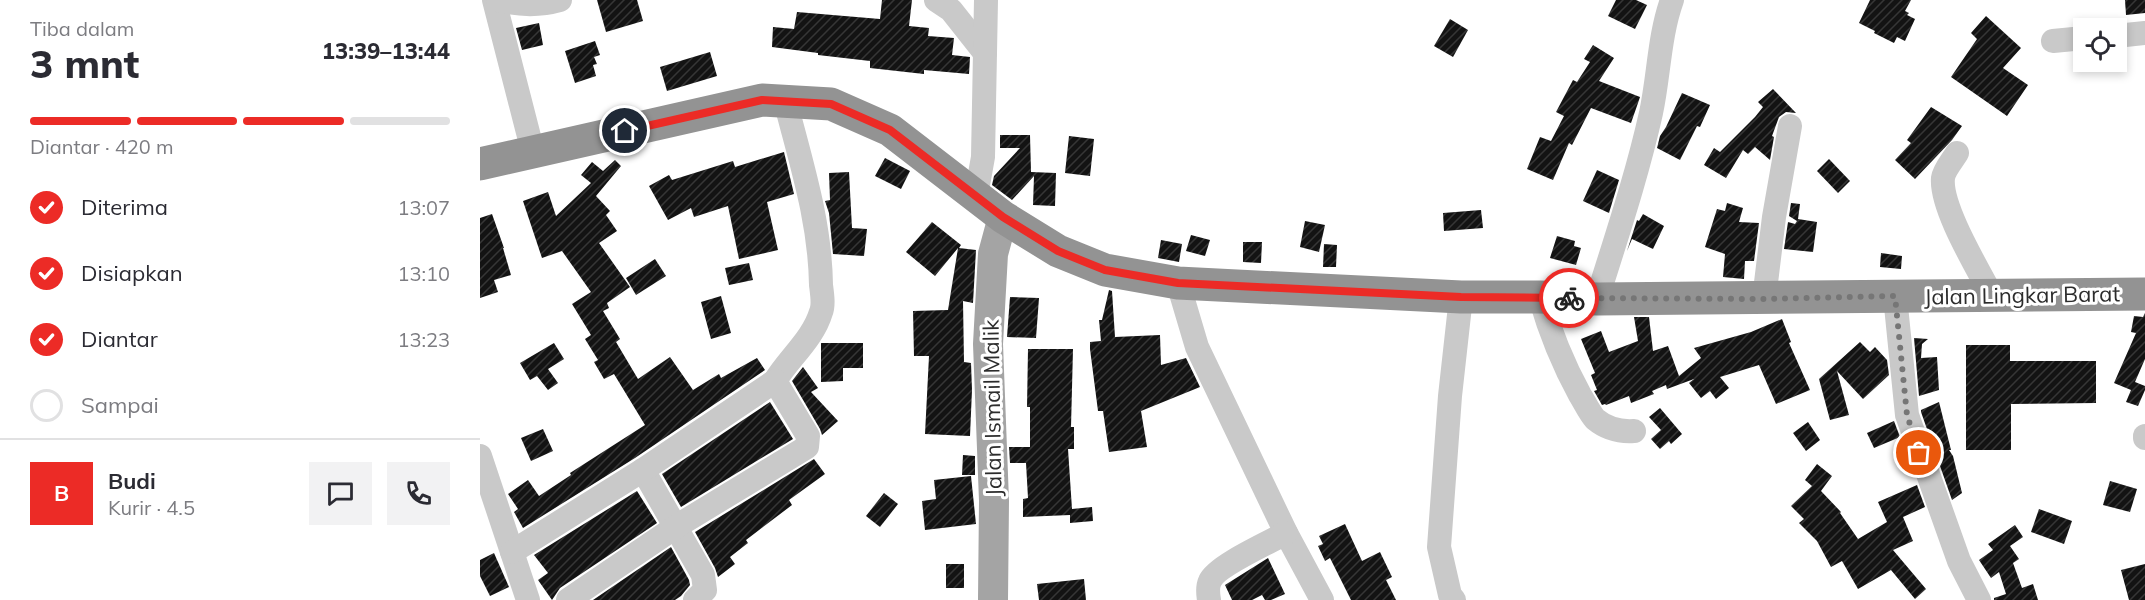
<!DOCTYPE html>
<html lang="id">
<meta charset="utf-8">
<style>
:root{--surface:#fff;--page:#f2f2f3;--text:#2b2b33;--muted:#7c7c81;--line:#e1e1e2;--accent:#ec2b26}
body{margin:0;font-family:Mulish,sans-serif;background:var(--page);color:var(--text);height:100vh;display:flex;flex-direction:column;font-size:22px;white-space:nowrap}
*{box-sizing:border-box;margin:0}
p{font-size:20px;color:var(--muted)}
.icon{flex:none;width:33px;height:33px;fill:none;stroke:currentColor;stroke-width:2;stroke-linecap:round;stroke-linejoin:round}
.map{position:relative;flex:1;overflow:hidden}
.side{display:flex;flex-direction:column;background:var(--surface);width:480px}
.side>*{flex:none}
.tools{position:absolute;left:1593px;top:18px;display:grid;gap:12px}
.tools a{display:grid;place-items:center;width:54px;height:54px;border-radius:0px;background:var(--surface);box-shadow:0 3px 9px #0003;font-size:30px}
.pin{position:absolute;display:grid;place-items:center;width:51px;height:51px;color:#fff;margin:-26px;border:3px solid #fff;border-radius:50%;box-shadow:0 2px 6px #0007}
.courier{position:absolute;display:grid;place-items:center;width:60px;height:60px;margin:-30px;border:4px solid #ec2b26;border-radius:50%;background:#fff;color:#222;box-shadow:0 2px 8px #0007}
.summary em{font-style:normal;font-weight:800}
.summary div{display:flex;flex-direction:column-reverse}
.summary{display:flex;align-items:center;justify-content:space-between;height:102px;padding:0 30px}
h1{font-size:39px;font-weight:800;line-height:45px}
.bar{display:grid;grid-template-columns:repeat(4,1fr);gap:9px 6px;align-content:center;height:72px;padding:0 30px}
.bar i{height:8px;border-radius:4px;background:var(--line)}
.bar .current{background:var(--accent)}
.bar p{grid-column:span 4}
.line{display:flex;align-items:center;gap:15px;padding:0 30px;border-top:2px solid var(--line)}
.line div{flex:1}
.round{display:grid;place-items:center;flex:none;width:63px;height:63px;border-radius:0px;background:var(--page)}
ol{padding:0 30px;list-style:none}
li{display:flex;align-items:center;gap:18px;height:66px}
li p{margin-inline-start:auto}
li .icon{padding:6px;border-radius:50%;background:var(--accent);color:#fff;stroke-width:4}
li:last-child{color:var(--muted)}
li i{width:33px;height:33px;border:3px solid var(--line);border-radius:50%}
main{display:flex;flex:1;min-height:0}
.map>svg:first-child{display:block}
.building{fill:url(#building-hatch)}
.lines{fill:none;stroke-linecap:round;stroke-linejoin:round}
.minor{stroke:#c9c9c9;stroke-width:24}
.major{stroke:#a4a4a4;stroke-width:30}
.highway{stroke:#939393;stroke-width:33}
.done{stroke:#767676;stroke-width:6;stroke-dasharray:0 10.8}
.route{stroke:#ec2b26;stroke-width:8}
.labels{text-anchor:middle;stroke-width:6;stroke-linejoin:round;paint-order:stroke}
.street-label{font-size:22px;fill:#2c2c2c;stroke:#fff}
</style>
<main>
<section class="side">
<div class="summary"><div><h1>3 mnt</h1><p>Tiba dalam</p></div><em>13:39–13:44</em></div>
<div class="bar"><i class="current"></i><i class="current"></i><i class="current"></i><i></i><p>Diantar · 420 m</p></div>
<ol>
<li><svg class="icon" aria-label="check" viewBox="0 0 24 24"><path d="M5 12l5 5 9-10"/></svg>Diterima<p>13:07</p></li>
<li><svg class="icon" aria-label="check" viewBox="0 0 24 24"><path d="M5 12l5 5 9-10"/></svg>Disiapkan<p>13:10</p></li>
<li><svg class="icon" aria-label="check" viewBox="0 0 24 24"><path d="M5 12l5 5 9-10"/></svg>Diantar<p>13:23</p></li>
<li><i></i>Sampai</li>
</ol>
<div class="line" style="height:108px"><b class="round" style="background:var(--accent);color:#fff">B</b><div><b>Budi</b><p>Kurir · 4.5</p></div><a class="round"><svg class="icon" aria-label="chat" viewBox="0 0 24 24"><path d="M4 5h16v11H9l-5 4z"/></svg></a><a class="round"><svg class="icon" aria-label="phone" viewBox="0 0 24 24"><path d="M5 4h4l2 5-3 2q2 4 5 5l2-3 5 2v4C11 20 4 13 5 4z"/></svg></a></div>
</section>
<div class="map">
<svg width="1665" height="600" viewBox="0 0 1665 600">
<defs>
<pattern id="building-hatch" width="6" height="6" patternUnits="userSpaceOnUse" patternTransform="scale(1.5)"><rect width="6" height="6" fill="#131313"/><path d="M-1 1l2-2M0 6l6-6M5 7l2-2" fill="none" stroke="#363636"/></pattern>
</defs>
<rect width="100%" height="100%" fill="#fff"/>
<g class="building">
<path d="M117,0h40l6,21 -37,11z"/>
<path d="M402,0h30l-3,26 20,2 -1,8 26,2 -2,17 18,2 -1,17 -45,-4v4l-54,-6v-7l-52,-6v-2l-46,-6 1,-20 21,2 3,-17 83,7z"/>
<path d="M1136,0h20l11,5 -12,24 -27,-13z"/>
<path d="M1390,0h41l-6,11 4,2 -2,2 8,4 -10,22 -8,-4 -3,6 -20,-10 1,-2 -16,-8z"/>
<path d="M1645,0h20v13l-19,2z"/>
<path d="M1506,16l35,32 -18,20 25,17 -21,31 -56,-39 26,-38 -6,-6z"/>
<path d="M970,19l18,11 -15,27 -19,-11z"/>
<path d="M59,23l4,22 -21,5 -6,-22z"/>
<path d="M115,41l5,14 -6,2 3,7 -4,1 3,11 -21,7 -10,-32z"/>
<path d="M1113,45l21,13 -15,23 41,16 -2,6 -7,20 -40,-15 -19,37 -3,-2 -16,37 -26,-11 13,-32 11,4 13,-25 -8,-4 17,-32 4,2 13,-20 -6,-3z"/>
<path d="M230,52l7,24 -50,15 -7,-24z"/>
<path d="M1293,89l23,24 -10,-1 -7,5 -7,19 2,1 -4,23 -15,-13 -7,7 -5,-4 -17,28 -22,-13 10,-17 6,4 35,-35 8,-10 -5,-5z"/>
<path d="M1202,93l28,12 -10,22 -3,-1 -17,34 -23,-12 3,-12 6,-9z"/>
<path d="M1451,107l31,19 -10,14 -37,39 -20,-19 16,-17 -4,-3z"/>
<path d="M520,135h30l1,37 25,1 -1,33 -22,-1 1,-29 -22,24 -20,-15 2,-9 26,-28h-20z"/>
<path d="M589,136l25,3 -4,37 -25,-3z"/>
<path d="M304,152l10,42 -27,8 11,48 -39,9 -11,-53 -34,11 -3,-9 -23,12 -19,-34 20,-11 3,5 61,-19 2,6z"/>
<path d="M405,158l25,13 -9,18 -26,-13z"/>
<path d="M1349,159l21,22 -12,12 -21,-22z"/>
<path d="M135,160l6,6 -25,30 14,15 -4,4 11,16 -18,12 31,44 -23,16 2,5 -6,3 17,28 -4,3 22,37 32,-22 23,33 26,-16 2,4 36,-20 8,12 -130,88 -112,70 -9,-16 4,-3 -10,-15 20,-14 11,16 32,-21 -1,-2 75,-48 -31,-51 -10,5 -10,-17 4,-2 -13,-21 6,-4 -19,-31 19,-12 -29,-41 -20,7 -19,-57 25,-9 8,24 35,-33 -10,-8 11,-13 11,9z"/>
<path d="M1117,170l22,10 -10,33 -26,-12z"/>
<path d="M369,172l3,56 15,1 -3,27 -31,-2 -4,-41 -4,-12 5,-1 -1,-27z"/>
<path d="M1247,203l16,5 -4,14 20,1 -5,38h-9l-1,18 -21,-2 2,-23 -20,-7 12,-38 8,2z"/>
<path d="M1311,203l9,1 -2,15 19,3 -4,30 -29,-3 4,-27 7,2 2,-3 -8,-5z"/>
<path d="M1001,210l2,18 -39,3 -1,-18z"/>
<path d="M12,214l12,34h-1l8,27 -17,5 4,12 -18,6v-80z"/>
<path d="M1163,214l21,12 -11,23 -21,-10 -5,12 10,-31 2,1z"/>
<path d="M825,221l20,4 -6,27 -19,-5z"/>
<path d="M452,222l29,23 -2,3 17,2 -3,53 -10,-2 1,61 7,1 1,27 -2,46 -45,-2 4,-78h-15l-1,-45 35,-1 10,-62 -23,28 -29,-24z"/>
<path d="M711,235l19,5 -5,16 -19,-5z"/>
<path d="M1077,236l18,5 -1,5 7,2 -5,17 -26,-7z"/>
<path d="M681,240l21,4 -3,18 -21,-4z"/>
<path d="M763,242h19l-1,21 -18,-1z"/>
<path d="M844,244l13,1 -1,22h-13z"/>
<path d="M1401,253l21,3 -1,13 -21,-2z"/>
<path d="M175,259l11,17 -30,19 -10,-17z"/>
<path d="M269,263l4,17 -24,5 -4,-17z"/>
<path d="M629,290l3,1 3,46 45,-2 1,30 25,-7 14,29 -59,24 6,36 -38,5 -6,-41h-5l-8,-62v-7l11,-1 -2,-21h3z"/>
<path d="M241,296l10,37 -20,6 -10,-37z"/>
<path d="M530,297l29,1 -3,40 -29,-1z"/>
<path d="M1665,313v46l-10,23 10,4v4l-7,16 -12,-4 5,-12 -17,-7 22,-50 -5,-1 3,-16 9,1z"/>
<path d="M1154,317h15l4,34 15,-5 11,30 22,-18 -7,-10 57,-16 31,-13 9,23 -2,1 21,47 -34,14 -17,-39 -39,12 9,11 -13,11 -6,-8 -9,7 -12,-15 5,-4 -27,10 -1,-4 -14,6 2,3 -23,9 -2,-7 -23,9 -1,-1 -3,1 -8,-14 3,-1 -6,-15 4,-2 -14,-34 20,-8 8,21 29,-11z"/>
<path d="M1434,338l14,1 -6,5 -1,14 16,-1 2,33 -20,6z"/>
<path d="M1380,342l10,10 5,-5 12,13 2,15 -26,24 -26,-28 12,44 -19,5 -11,-41z"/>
<path d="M74,343l10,16 -16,10 10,14 -10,7 -11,-14 -7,4 -10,-17z"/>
<path d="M341,343h42v25h-20v13l-22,1z"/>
<path d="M1486,345h44v16h86v42l-85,1v46h-45z"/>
<path d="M548,349h45l-2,78h3v22h-6l4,60 20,-2 1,14 -23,2v-8l-47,2v-18l5,-1 -2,-35h-16l-1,-16h21v-40h-3z"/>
<path d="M323,367l15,21 -7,4 27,29 -16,14 -2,-6 -28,-48z"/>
<path d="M290,402l23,37 -112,68 -19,-33z"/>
<path d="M1459,402l12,48h-2l4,6 9,37 -10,7 -31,-88v-2z"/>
<path d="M1180,408l22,26 -11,10 -2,-3 -9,8 -9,-10 10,-9 -12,-13z"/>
<path d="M1414,421l6,16 -26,11 -7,-15z"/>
<path d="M1328,422l12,18 -14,11 -13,-18z"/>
<path d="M63,429l10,22 -22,10 -10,-23z"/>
<path d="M483,455l12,1v19h-13z"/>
<path d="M334,459l11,15 -36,26 3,5 -46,35 2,3 -18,14 5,7 -17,13 -3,-9 -20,-36z"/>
<path d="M1337,464l15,12 -11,15 20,21 -1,1 18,26 29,-17 -9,-20 39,-17 8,22 -22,10 10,24 -20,9 33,39 -11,10 -24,-29 -33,19 -16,-28 -11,6 -14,-26 -18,-18 5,-4 -13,-13 21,-20 -7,-6z"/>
<path d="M491,476l5,48 -51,6 -3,-29 14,-2 -2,-19z"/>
<path d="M1630,481l27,8 -7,23 -27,-7z"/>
<path d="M157,491l20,32 -97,65 -8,12 -14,-20 10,-7 -14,-18z"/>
<path d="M404,493l14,11 -18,23 -14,-11z"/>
<path d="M1559,509l33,12 -8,23 -33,-12z"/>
<path d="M865,524l17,37 18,-9 12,25 -6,3 10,20h-45l-21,-42 -5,3 -7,-15 5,-2 -4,-8z"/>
<path d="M1535,525l8,12 -13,9 9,13 -6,4 9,25 11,-4 5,16h-44v-2l12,-4 -7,-22 -8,6 -12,-18 14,-10 -5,-6z"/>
<path d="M191,547l18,33 1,5 -9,11 -6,4h-82z"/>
<path d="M14,553l15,34 -19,9 -10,-20v-16z"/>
<path d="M788,558l17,36 -14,6h-6l-3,-5 -10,5h-20l-7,-15z"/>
<rect x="466" y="564" width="18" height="24"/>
<path d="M1665,564v36h-16l-8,-30z"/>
<path d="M604,579l2,21h-47l-2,-16z"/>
</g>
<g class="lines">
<g class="minor">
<path d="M14,0l39,152"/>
<path d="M18,0c20,5 41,6 62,0"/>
<path d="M456,0l15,10 34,43"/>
<path d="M1636,36l29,-3"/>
<path d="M1573,41l31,-3"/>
<path d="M1477,153c-5,8 -13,17 -14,25 -3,29 35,91 49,118"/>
<path d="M496,196l7,-39 3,-157"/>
<path d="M698,283l19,64 89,186 36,67"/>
<path d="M1415,296l12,119 52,146 20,39"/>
<path d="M1060,297c10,35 23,67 40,98 5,8 9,17 15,24 12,10 24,13 39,12"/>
<path d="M1117,299c19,-61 40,-123 54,-186 8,-37 8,-77 21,-113"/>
<path d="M1284,299l10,-82 16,-91"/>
<path d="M295,381c14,-23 38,-42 46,-69 3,-7 1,-19 0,-27 -1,-65 -20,-122 -36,-185"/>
<path d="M1665,438v-2"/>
<path d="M0,456l48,144"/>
<path d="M163,470l60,105 2,15 -10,10"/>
<path d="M32,552l131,-82 132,-89 33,55 -1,11 -130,79 -109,74"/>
<path d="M729,600c-1,-6 -2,-13 1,-19 6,-15 60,-39 76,-48"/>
<path d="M974,600l-4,-5 -11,-48 11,-151 11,-99"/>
</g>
<path class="major" d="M513,600l1,-99 -6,-157 5,-90 10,-37"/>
<path class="highway" d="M0,164l282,-64 69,4 59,26 113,87 55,34 47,19 73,13 283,14h79l57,2 548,-5"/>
</g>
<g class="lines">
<path class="done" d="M1089,298l195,1 131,-3 12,119 12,38"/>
<path class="route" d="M145,131l137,-31 69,4 59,26 113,87 55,34 47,19 73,13 283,14 108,1"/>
</g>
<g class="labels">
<g class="street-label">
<text transform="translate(1542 295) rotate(-1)" y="8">Jalan Lingkar Barat</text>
<text transform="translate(512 408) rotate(-91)" y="8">Jalan Ismail Malik</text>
</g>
</g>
</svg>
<div class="tools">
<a><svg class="icon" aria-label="locate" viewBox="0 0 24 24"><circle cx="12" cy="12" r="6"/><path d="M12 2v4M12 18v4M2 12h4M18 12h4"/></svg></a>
</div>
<div class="pin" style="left:1439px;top:453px;background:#ea580c"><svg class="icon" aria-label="bag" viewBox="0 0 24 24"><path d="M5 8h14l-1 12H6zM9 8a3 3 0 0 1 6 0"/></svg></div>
<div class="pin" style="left:145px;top:131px;background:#1f2937"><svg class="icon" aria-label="home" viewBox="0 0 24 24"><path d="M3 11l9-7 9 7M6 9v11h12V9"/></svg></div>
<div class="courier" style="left:1089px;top:298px"><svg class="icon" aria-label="bike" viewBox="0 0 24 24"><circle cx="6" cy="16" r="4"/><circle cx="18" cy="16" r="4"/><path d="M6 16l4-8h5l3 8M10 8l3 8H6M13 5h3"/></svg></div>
</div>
</main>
